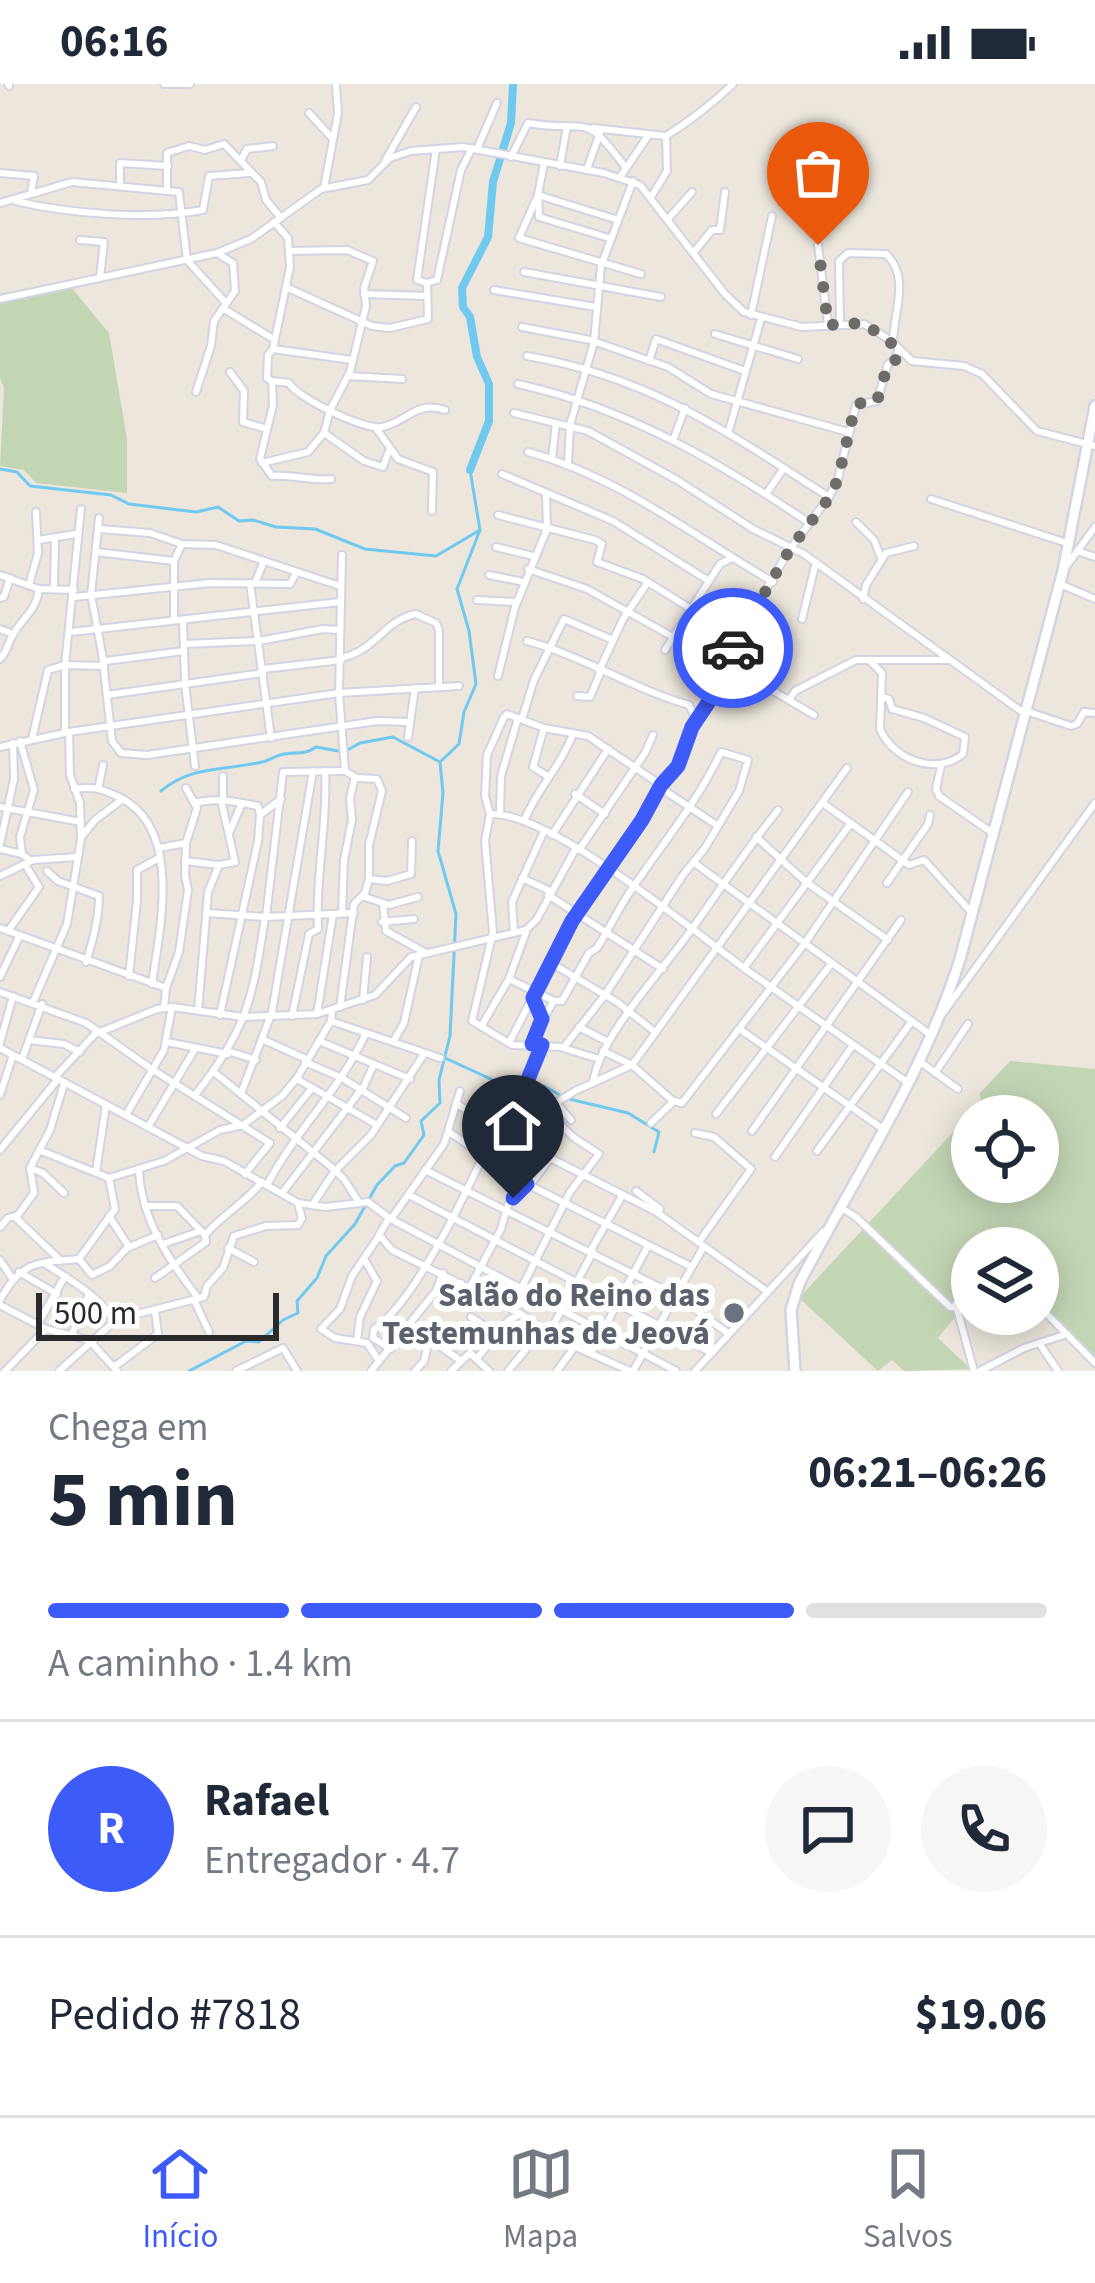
<!DOCTYPE html>
<html lang="pt">
<meta charset="utf-8">
<style>
:root{--surface:#fff;--page:#f6f6f7;--text:#1f2937;--muted:#747a83;--line:#e0e1e3;--accent:#3d5bf9}
body{margin:0;font-family:"Source Sans 3",sans-serif;background:var(--page);color:var(--text);height:100vh;display:flex;flex-direction:column;font-size:45px;white-space:nowrap}
*{box-sizing:border-box;margin:0}
p{font-size:39px;color:var(--muted)}
.icon{flex:none;width:66px;height:66px;fill:none;stroke:currentColor;stroke-width:2;stroke-linecap:round;stroke-linejoin:round}
.map{position:relative;height:1287px;overflow:hidden}
.sheet{display:flex;flex-direction:column;background:var(--surface);flex:1}
.sheet>*{flex:none}
.buttons{position:absolute;left:951px;top:1011px;display:grid;gap:24px}
.buttons a{display:grid;place-items:center;width:108px;height:108px;border-radius:50%;background:var(--surface);box-shadow:0 6px 30px #0003;font-size:60px}
.scale{position:absolute;left:36px;bottom:30px;width:243px;box-sizing:border-box;padding-left:12px;border:6px solid #2a2a2a;border-top:0;font-size:33px;line-height:42px;white-space:nowrap;color:#2a2a2a;-webkit-text-stroke:9px #fff;paint-order:stroke}
.pin{position:absolute;display:grid;place-items:center;width:102px;height:102px;color:#fff;margin:-123px -51px;border-radius:50% 50% 50% 0;rotate:-45deg;box-shadow:0 0 12px #0007}
.pin .icon{rotate:45deg}
.courier{position:absolute;display:grid;place-items:center;width:120px;height:120px;margin:-60px;border:9px solid #3d5bf9;border-radius:50%;background:#fff;color:#222;box-shadow:0 3px 15px #0007}
.headline em{font-style:normal;font-weight:700}
.headline div{display:flex;flex-direction:column-reverse}
.headline{display:flex;align-items:center;justify-content:space-between;height:204px;padding:0 48px}
h1{font-size:78px;font-weight:700;line-height:90px}
.bar{display:grid;grid-template-columns:repeat(4,1fr);gap:18px 12px;align-content:center;height:144px;padding:0 48px}
.bar i{height:15px;border-radius:9px;background:var(--line)}
.bar .on{background:var(--accent)}
.bar p{grid-column:span 4}
.line{display:flex;align-items:center;gap:30px;padding:0 48px;border-top:3px solid var(--line)}
.line div{flex:1}
.round{display:grid;place-items:center;flex:none;width:126px;height:126px;border-radius:63px;background:var(--page)}
.status{display:flex;justify-content:space-between;align-items:center;height:84px;padding:0 60px;background:var(--surface);direction:ltr}
.status svg{height:33px;fill:currentColor}
.menu{display:flex;justify-content:space-around;align-items:center;height:168px;border-top:3px solid var(--line);background:var(--surface);font-size:33px;color:var(--muted)}
.menu a{display:grid;justify-items:center;gap:6px}
.menu .on{color:var(--accent)}
.map>svg:first-child{display:block}
.cemetery{fill:#c3d6b4;fill-rule:evenodd}
.lines{fill:none;stroke-linecap:round;stroke-linejoin:round}
.stream{stroke:#70c9ee;stroke-width:3}
.river{stroke:#70c9ee;stroke-width:8}
.minor-casing{stroke:#d2d4e3;stroke-width:10}
.tertiary-casing{stroke:#d2d4e3;stroke-width:14}
.minor{stroke:#fff;stroke-width:6}
.tertiary{stroke:#fff;stroke-width:9}
.done{stroke:#6e6c68;stroke-width:12;stroke-dasharray:0 21.6}
.route{stroke:#3d5bf9;stroke-width:15}
.worship-dot{fill:#6b7280;stroke:#fff;stroke-width:4.5}
.labels{text-anchor:middle;stroke-width:12;stroke-linejoin:round;paint-order:stroke}
.worship-label{font-size:33px;font-weight:bold;fill:#5b616d;stroke:#fff;text-anchor:end}
</style>
<div class="status"><b>06:16</b><svg viewBox="0 0 49 12"><path d="M0 12V9h3v3zM5 12V6h3v6zM10 12V3h3v9zM15 12V0h3v12zM26 1h20v11H26zM47 4h2v5h-2z"/></svg></div>
<div class="map">
<svg width="1095" height="1287" viewBox="0 0 1095 1287">
<rect width="100%" height="100%" fill="#ece6dc"/>
<g class="cemetery">
<path d="M66,197l43,52 18,106v54l-91,-10 -12,-13 -24,-4 4,-78 -4,-10v-84z"/>
<path d="M1010,977l85,8v287l-57,-54v-54h-66v49l-34,41 33,31 -67,2 -12,-11 -14,11 -79,-73 182,-196 -1,-9zM972,1032h66v66h-66z"/>
</g>
<g class="lines">
<g class="stream">
<path d="M0,385l17,3 13,14 81,9 18,9 67,8 22,-5 21,14 14,-1 23,7 39,2 50,20 71,7 44,-26"/>
<path d="M161,707c30,-26 64,-20 101,-29 6,-1 11,-5 18,-7 14,-4 24,1 36,-8l28,5 16,-9 33,-6 45,24"/>
<path d="M445,974l72,33"/>
<path d="M527,1007l17,-5 21,12 63,15 31,19 -5,20"/>
<path d="M189,1287l57,-30 13,1 24,-22 15,-7 -1,-12 20,-23 9,-22 29,-32 22,-39 18,-19 9,-3 20,-28 -3,-14 19,-18 -1,-23 11,-44 6,-122 -18,-63 5,-58 -3,-31 19,-18 5,-32 12,-28 -7,-53 -12,-42 23,-59 -10,-60"/>
</g>
<path class="river" d="M470,386l19,-49v-37l-12,-27 -7,-40 -7,-10 -1,-19 26,-51 5,-55 18,-59 2,-39"/>
<g class="minor-casing">
<g id="minor">
<path d="M8,0l1,2"/>
<path d="M164,0h26"/>
<path d="M309,29l22,24"/>
<path d="M593,44l73,8c24,-15 46,-32 67,-52"/>
<path d="M477,65l20,-46"/>
<path d="M511,73l17,-34c63,11 53,-15 98,45"/>
<path d="M241,76l6,-11 26,-3"/>
<path d="M385,77l31,-54"/>
<path d="M544,79l-6,32 1,22 70,21"/>
<path d="M560,82l7,-40"/>
<path d="M587,85l13,-36"/>
<path d="M0,89l34,3 -3,16"/>
<path d="M620,93l28,-41"/>
<path d="M120,102v-23l48,3"/>
<path d="M324,104l14,-75 -2,-27"/>
<path d="M167,107v-38l22,-7 16,4 19,-6 37,38 5,18 15,18"/>
<path d="M538,111l-19,43 122,36"/>
<path d="M538,111l77,24"/>
<path d="M651,113l16,-26 -1,-35"/>
<path d="M15,117c54,13 134,19 188,9l6,-34 40,-3"/>
<path d="M0,119l72,-21 107,10 8,68 38,42"/>
<path d="M668,135l24,-27"/>
<path d="M274,138l14,16 2,29 -17,82 -5,6 -1,23 5,3 1,24 -13,54 12,17c19,-2 38,5 59,3"/>
<path d="M80,156l24,2 -4,35"/>
<path d="M818,161l10,79"/>
<path d="M694,168l18,-22h8l5,-38"/>
<path d="M524,188l137,25"/>
<path d="M427,199l10,-3 24,-110 11,-22"/>
<path d="M288,204l84,38 18,2 38,-9 -1,-36 -10,-3 19,-131"/>
<path d="M494,206l102,17"/>
<path d="M364,210l62,2"/>
<path d="M0,215l217,-46 34,-14 70,-50 47,-9 22,-22 21,-7 52,-4 141,26 36,12 85,109 19,18 58,15 62,-3 26,16 22,21 52,5 18,8 55,57 58,15"/>
<path d="M224,225l51,31"/>
<path d="M751,231l21,-99"/>
<path d="M840,238l-1,-61 9,-8 38,1c25,23 7,59 7,89"/>
<path d="M522,243l68,13 78,27 43,27 137,38"/>
<path d="M715,250l83,25"/>
<path d="M273,265l79,11"/>
<path d="M527,272c123,21 200,76 302,141"/>
<path d="M649,277l7,-22 89,32"/>
<path d="M230,288l14,19 -1,31 24,7"/>
<path d="M348,292l54,3"/>
<path d="M272,297l17,2c8,15 77,48 93,44 25,-5 34,-27 63,-17"/>
<path d="M518,300c109,24 199,77 290,138"/>
<path d="M196,308l15,-46 3,-25 21,-30 -2,-28 -16,-10"/>
<path d="M514,329l74,18 89,49 76,49 51,25 221,160"/>
<path d="M376,344l22,31 35,13 -1,39"/>
<path d="M729,346l32,-111"/>
<path d="M324,349l40,28 19,6 7,-19"/>
<path d="M674,354l11,-30"/>
<path d="M528,368c91,25 164,83 245,130"/>
<path d="M552,374l4,-35"/>
<path d="M262,379l46,-11 16,-19 6,-23 20,-38 16,-66 -2,-18 9,-27 -26,-11 -58,1"/>
<path d="M568,379l2,-38 24,-83 7,-76 32,-85"/>
<path d="M502,390l111,47 96,60"/>
<path d="M766,410l18,-26"/>
<path d="M931,415l136,44"/>
<path d="M498,431l97,25 7,4 -5,18 46,17 48,30"/>
<path d="M99,434l-8,77 11,58 10,88 9,12 26,2 230,-34 32,1"/>
<path d="M856,438l18,18 7,18"/>
<path d="M100,445l50,4 32,11 34,1 124,41"/>
<path d="M38,456l38,-6"/>
<path d="M496,463l37,9"/>
<path d="M1077,467l18,6"/>
<path d="M96,468l78,9"/>
<path d="M342,471l-3,138 120,-7"/>
<path d="M1065,484l30,-41"/>
<path d="M528,485l59,20 86,48"/>
<path d="M0,491l39,14 35,1"/>
<path d="M489,491l35,7"/>
<path d="M250,499l21,155"/>
<path d="M255,499l9,-22"/>
<path d="M1060,500l35,15"/>
<path d="M29,501l9,-32 -2,-41"/>
<path d="M54,505l1,-50"/>
<path d="M74,513l136,-14 80,1 6,-11"/>
<path d="M0,514l4,-1 6,-19"/>
<path d="M863,515l3,-14 20,-32 28,-7"/>
<path d="M477,516l40,2"/>
<path d="M174,535v-58l8,-17"/>
<path d="M802,535l14,-57"/>
<path d="M183,536l2,64 10,82"/>
<path d="M679,543l48,30"/>
<path d="M0,545l13,5"/>
<path d="M71,548l269,-30"/>
<path d="M527,557c56,15 106,48 162,64l8,16"/>
<path d="M184,560l75,-3 64,-12 17,1"/>
<path d="M665,566l55,-86 12,-6"/>
<path d="M341,574c36,-8 43,-38 75,-44l20,9 3,7v56"/>
<path d="M0,575c8,-8 7,-16 14,-26 11,-18 22,-22 25,-44"/>
<path d="M869,576l13,13 -2,56c13,31 56,47 83,25l2,-17 -41,-19 -32,-9 -3,-10 -7,-2"/>
<path d="M105,577l79,-10"/>
<path d="M724,578l90,53"/>
<path d="M263,585l78,-9"/>
<path d="M599,587l24,-52 25,-37"/>
<path d="M498,592l17,-69 32,-78 -1,-36"/>
<path d="M107,611l156,-22"/>
<path d="M577,612l13,1 11,-26"/>
<path d="M789,616l6,-9 61,-31h91"/>
<path d="M1026,627l45,15 6,-2 7,-12 11,1"/>
<path d="M522,635l12,-39 30,-61 49,21"/>
<path d="M544,644l-11,39 16,10"/>
<path d="M65,649v-68l16,-156"/>
<path d="M408,653l7,-49"/>
<path d="M32,655l16,-69 17,-5 39,1"/>
<path d="M20,657l14,49 -14,47 2,17"/>
<path d="M0,663l69,-15 270,-39 6,78 12,7 20,1 5,12 -13,54v34l-4,14 -11,11 -14,103"/>
<path d="M941,682l-5,23 3,7 55,38"/>
<path d="M99,701l4,-20"/>
<path d="M74,705c20,-3 28,0 45,8 64,31 41,130 33,187"/>
<path d="M575,710l30,20"/>
<path d="M223,716v-24"/>
<path d="M195,719c21,-6 42,-1 63,3l2,9"/>
<path d="M824,720l85,61 15,-5 48,53"/>
<path d="M0,723l81,15"/>
<path d="M490,730c62,-2 204,118 258,157 53,37 106,74 159,111"/>
<path d="M500,730l1,-38 17,-58"/>
<path d="M524,737c13,-32 37,-55 49,-87"/>
<path d="M230,747l12,-28"/>
<path d="M552,751l56,-86"/>
<path d="M82,752l13,-16 28,-21"/>
<path d="M756,753l50,45 82,58"/>
<path d="M0,760l14,-65 -1,-36"/>
<path d="M159,764l27,-5"/>
<path d="M0,765l22,5 9,7"/>
<path d="M579,766l66,-97 8,-18"/>
<path d="M185,777l34,4 16,-3 -14,-62"/>
<path d="M693,778l238,173"/>
<path d="M47,787l11,10 41,15c0,21 -6,45 -13,66"/>
<path d="M0,792l33,-16 44,-3"/>
<path d="M522,794l28,13"/>
<path d="M369,795l18,2 24,-7 1,-33"/>
<path d="M887,799l41,-59 2,-9"/>
<path d="M548,811l115,74"/>
<path d="M362,812l27,9 29,-8"/>
<path d="M383,820l3,27 40,22"/>
<path d="M207,829l58,4 89,-4"/>
<path d="M342,829l2,-53 8,-40 -2,-22 5,-21"/>
<path d="M266,833l17,-145 62,-1"/>
<path d="M382,838l32,-3"/>
<path d="M0,844l166,60"/>
<path d="M8,847l31,-44 -13,-21"/>
<path d="M514,849l-2,-31 32,-71"/>
<path d="M551,879l66,39 38,30"/>
<path d="M744,884l107,-145"/>
<path d="M129,892l8,-75v-31l22,-12"/>
<path d="M0,893l20,-42"/>
<path d="M509,895l45,22"/>
<path d="M0,908l86,31 64,45 120,75 -25,31"/>
<path d="M34,916l33,-76 14,-85 -1,-36 -10,-28 -1,-43"/>
<path d="M363,916l4,-43"/>
<path d="M164,924l2,-20 13,-36 9,-62 -3,-15 1,-32 11,-35 -11,-20"/>
<path d="M198,927l10,-119 11,-27"/>
<path d="M943,929l152,-210"/>
<path d="M317,930l16,-100"/>
<path d="M220,931l38,-174 2,-26 21,-16"/>
<path d="M292,932l17,-82 9,-5c-3,-53 10,-105 7,-158"/>
<path d="M331,937l109,37"/>
<path d="M482,941l27,-46 17,-47"/>
<path d="M579,943l29,15"/>
<path d="M741,946l142,99"/>
<path d="M29,956l35,4 16,8"/>
<path d="M264,956l42,19"/>
<path d="M319,957l91,38"/>
<path d="M167,958l61,12"/>
<path d="M393,958l11,-19 15,-68"/>
<path d="M0,959l13,-47"/>
<path d="M509,959l63,-122 70,-101 23,-40 13,-13 14,-40 16,-24 9,-31 73,-123 39,-52 9,-18 18,-74 21,-4 11,-37 7,-4 4,-11"/>
<path d="M532,960l2,-10 20,-33h8l27,-48 8,-5c10,-16 19,-34 29,-50 32,-49 70,-93 95,-146l27,8 -9,31 -34,57 -22,27 -78,120 -41,52 -52,-2 -40,-24 21,-89 -8,-91 5,-27 -5,-18 2,-41 17,-38 3,-3 37,14 44,8 73,49 1,4 56,37"/>
<path d="M0,964l202,108 22,5 74,42 27,4 43,-5 21,16 -10,17 13,15 129,64 37,25 72,32"/>
<path d="M563,964l36,11"/>
<path d="M603,967l29,14 41,36"/>
<path d="M231,968l25,8"/>
<path d="M22,975l20,-55"/>
<path d="M919,977l39,28"/>
<path d="M305,978l37,16 64,40"/>
<path d="M215,989l115,93 14,13 14,22"/>
<path d="M935,989l33,-49"/>
<path d="M56,992l39,-42 62,-25 15,-2 71,10 74,-3 58,-19 36,-38 115,-27 11,-11 39,-71"/>
<path d="M297,995l80,46"/>
<path d="M593,999c6,-46 68,-111 96,-150 30,-42 57,-83 89,-123"/>
<path d="M242,1007l30,-79 41,-241"/>
<path d="M0,1011l13,-40"/>
<path d="M195,1011c52,-65 58,-97 70,-178"/>
<path d="M456,1019l39,27 160,81 113,81"/>
<path d="M557,1020l14,16"/>
<path d="M716,1030l115,-150"/>
<path d="M126,1031l38,-65 8,-43"/>
<path d="M500,1036l12,2 24,-7 39,-24 57,-26 215,-297"/>
<path d="M651,1039l23,-22 8,2 123,-160 103,-151"/>
<path d="M148,1043l47,-78"/>
<path d="M280,1044l32,-40"/>
<path d="M752,1047l149,-211"/>
<path d="M449,1048l78,52 163,82"/>
<path d="M695,1049l19,4 37,32 -50,70"/>
<path d="M0,1066l58,-71"/>
<path d="M39,1066l70,28 55,-17 56,-31 23,-5 39,-29 15,-18 34,-57 1,-11"/>
<path d="M817,1067l95,-130"/>
<path d="M775,1073l78,-112"/>
<path d="M30,1084l13,5 21,20"/>
<path d="M139,1086c2,49 30,90 59,128"/>
<path d="M425,1086l250,125 54,39"/>
<path d="M96,1088l10,-67"/>
<path d="M267,1101c28,-54 73,-95 98,-150"/>
<path d="M636,1107l24,18"/>
<path d="M283,1108l81,-106 10,-22"/>
<path d="M409,1111l303,158"/>
<path d="M313,1120l21,-32 37,-37 53,-81"/>
<path d="M145,1122h32l28,29"/>
<path d="M840,1123l16,10 94,90h4l18,-21"/>
<path d="M109,1132l20,31"/>
<path d="M15,1133l45,43"/>
<path d="M389,1134l287,153"/>
<path d="M391,1135l53,-75 16,-53"/>
<path d="M0,1143l8,-9 10,-3 16,-22 -4,-25 20,-38 14,-46"/>
<path d="M379,1152l-27,40 -12,33 -19,20 14,9 32,5 12,18"/>
<path d="M163,1160l38,-13"/>
<path d="M228,1164l26,14"/>
<path d="M591,1166l31,-54"/>
<path d="M79,1175l13,16 18,-9 17,-18 31,-13"/>
<path d="M79,1175l36,-50 -6,-31"/>
<path d="M0,1176l12,18"/>
<path d="M44,1179c24,16 57,33 69,58"/>
<path d="M19,1188l38,22"/>
<path d="M155,1194l51,-36 -1,-7c18,-21 40,-32 57,-53"/>
<path d="M470,1203l31,-58 7,-24 26,-25 17,-23"/>
<path d="M0,1216c22,-40 37,-37 79,-41"/>
<path d="M194,1216l15,32"/>
<path d="M0,1221l46,24 43,11 28,31"/>
<path d="M956,1221l18,66"/>
<path d="M1038,1221l57,58"/>
<path d="M442,1222l19,-23"/>
<path d="M511,1225l59,-117 29,-38 -26,-17 -27,-27"/>
<path d="M471,1233l26,17"/>
<path d="M38,1240l27,-48"/>
<path d="M549,1249l44,-81"/>
<path d="M72,1250l17,-40"/>
<path d="M357,1257l3,-24 17,-36 -13,-22"/>
<path d="M1039,1259l19,28"/>
<path d="M391,1265l-18,-11 1,-9c48,-31 109,-174 136,-230l14,-10 18,-44"/>
<path d="M592,1267l56,-105"/>
<path d="M477,1274l32,-38 11,-6"/>
<path d="M114,1283l44,-33 -3,-23"/>
<path d="M5,1287l41,-42"/>
<path d="M59,1287l58,-52 87,-22 3,-11 16,-18 11,-32 32,-10 32,-1 4,-7 -4,-14"/>
<path d="M236,1287l47,-23 14,23"/>
<path d="M371,1287l65,-80 7,-18"/>
<path d="M415,1287l9,-10 5,-22 31,21"/>
<path d="M451,1287l19,-18 19,18"/>
<path d="M508,1287l35,-42"/>
<path d="M557,1287l19,-26"/>
<path d="M633,1287l71,-125"/>
<path d="M695,1287l128,-139"/>
<path d="M980,1287l44,-23 40,-13"/>
</g>
</g>
<g class="tertiary-casing">
<path id="tertiary" d="M795,1287l-4,-61 8,-26c55,-106 125,-210 161,-325l103,-388 32,-165"/>
</g>
<use href="#minor" class="minor"/>
<use href="#tertiary" class="tertiary"/>
</g>
<g class="lines">
<path class="done" d="M733,564l57,-99 40,-52 8,-18 16,-68 4,-8 15,1 4,-3 11,-37 7,-3 4,-12 -35,-26 -36,2 -10,-80"/>
<path class="route" d="M513,1114l14,-14 -45,-28 32,-63 10,-4 18,-44 -10,-1 10,-25 -9,-21 39,-77 70,-101 19,-35 17,-19 14,-39 16,-24 9,-31 16,-24"/>
</g>
<circle class="worship-dot" cx="734" cy="1229" r="12"/>
<g class="labels">
<g class="worship-label">
<text x="710" y="1222">Salão do Reino das<tspan x="710" dy="38">Testemunhas de Jeová</tspan></text>
</g>
</g>
</svg>
<div class="buttons">
<a><svg class="icon" aria-label="locate" viewBox="0 0 24 24"><circle cx="12" cy="12" r="6"/><path d="M12 2v4M12 18v4M2 12h4M18 12h4"/></svg></a>
<a><svg class="icon" aria-label="layers" viewBox="0 0 24 24"><path d="M12 4l9 5-9 5-9-5zM3 14l9 5 9-5"/></svg></a>
</div>
<div class="scale">500 m</div>
<div class="pin" style="left:818px;top:161px;background:#ea580c"><svg class="icon" aria-label="bag" viewBox="0 0 24 24"><path d="M5 8h14l-1 12H6zM9 8a3 3 0 0 1 6 0"/></svg></div>
<div class="pin" style="left:513px;top:1114px;background:#1f2937"><svg class="icon" aria-label="home" viewBox="0 0 24 24"><path d="M3 11l9-7 9 7M6 9v11h12V9"/></svg></div>
<div class="courier" style="left:733px;top:564px"><svg class="icon" aria-label="car" viewBox="0 0 24 24"><path d="M5 17H2v-5l4-1 3-4h7l3 4 3 1v5h-3M9 17h6M6 11h13"/><circle cx="7" cy="17" r="2"/><circle cx="17" cy="17" r="2"/></svg></div>
</div>
<section class="sheet">
<div class="headline"><div><h1>5 min</h1><p>Chega em</p></div><em>06:21–06:26</em></div>
<div class="bar"><i class="on"></i><i class="on"></i><i class="on"></i><i></i><p>A caminho · 1.4 km</p></div>
<div class="line" style="height:216px"><b class="round" style="background:var(--accent);color:#fff">R</b><div><b>Rafael</b><p>Entregador · 4.7</p></div><a class="round"><svg class="icon" aria-label="chat" viewBox="0 0 24 24"><path d="M4 5h16v11H9l-5 4z"/></svg></a><a class="round"><svg class="icon" aria-label="phone" viewBox="0 0 24 24"><path d="M5 4h4l2 5-3 2q2 4 5 5l2-3 5 2v4C11 20 4 13 5 4z"/></svg></a></div>
<div class="line" style="height:156px"><div>Pedido #7818</div><b>$19.06</b></div>
</section>
<nav class="menu">
<a class="on"><svg class="icon" aria-label="home" viewBox="0 0 24 24"><path d="M3 11l9-7 9 7M6 9v11h12V9"/></svg>Início</a>
<a><svg class="icon" aria-label="map" viewBox="0 0 24 24"><path d="M3 6l6-2 6 2 6-2v14l-6 2-6-2-6 2zM9 4v14M15 6v14"/></svg>Mapa</a>
<a><svg class="icon" aria-label="saved" viewBox="0 0 24 24"><path d="M7 4h10v16l-5-4-5 4z"/></svg>Salvos</a>
</nav>
